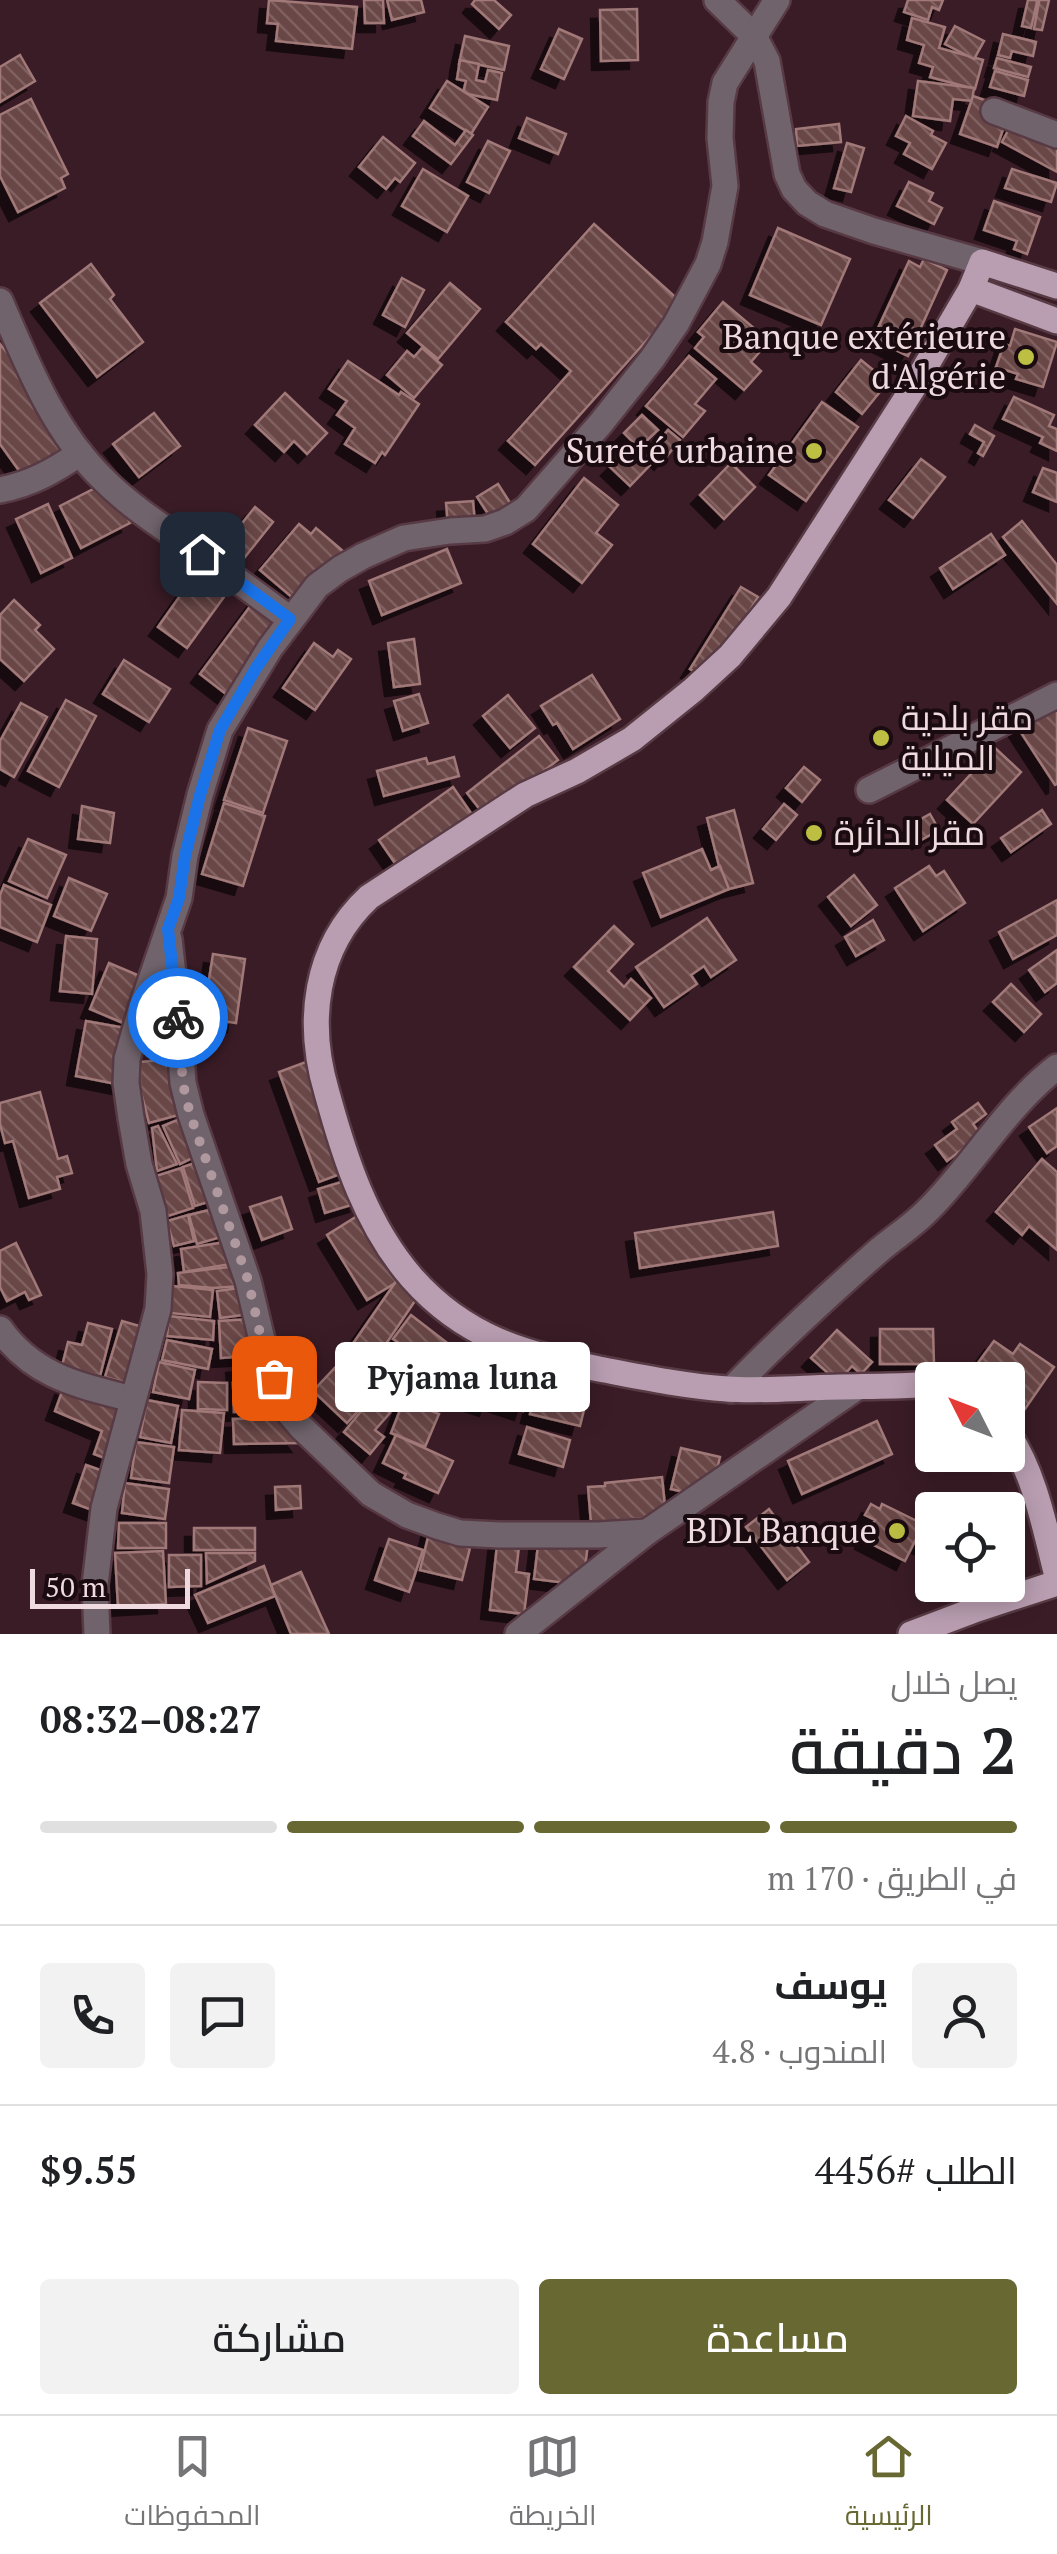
<!DOCTYPE html>
<html lang="ar">
<meta charset="utf-8">
<style>
:root{--surface:#fff;--page:#f2f2f2;--text:#202124;--muted:#757577;--line:#e0e0e0;--accent:#676832}
body{margin:0;font-family:"PT Serif",Cairo,serif;background:var(--page);color:var(--text);direction:rtl;height:100vh;display:flex;flex-direction:column;font-size:38px;white-space:nowrap}
*{box-sizing:border-box;margin:0}
p{font-size:32px;color:var(--muted)}
.icon{flex:none;width:55px;height:55px;fill:none;stroke:currentColor;stroke-width:2;stroke-linecap:round;stroke-linejoin:round}
.map{position:relative;height:1634px;overflow:hidden;direction:ltr}
.panel{display:flex;flex-direction:column;background:var(--surface);flex:1}
.panel>*{flex:none}
.needle{width:65px;rotate:312deg}
.buttons{position:absolute;left:915px;top:1362px;display:grid;gap:20px}
.buttons a{display:grid;place-items:center;width:110px;height:110px;border-radius:10px;background:var(--surface);box-shadow:0 5px 25px #0003;font-size:50px}
.scale{position:absolute;left:30px;bottom:25px;width:160px;box-sizing:border-box;padding-left:10px;border:5px solid #efdae0;border-top:0;font-size:28px;line-height:35px;white-space:nowrap;color:#efdae0;-webkit-text-stroke:8px #190b10;paint-order:stroke}
.pin{position:absolute;display:grid;place-items:center;width:85px;height:85px;color:#fff;margin:-42px;border-radius:20px;box-shadow:0 5px 15px #0006}
.courier{position:absolute;display:grid;place-items:center;width:100px;height:100px;margin:-50px;border:8px solid #1a73e8;border-radius:50%;background:#fff;color:#222;box-shadow:0 2px 12px #0007}
.bubble{position:absolute;height:70px;border-radius:10px;background:var(--surface);box-shadow:0 5px 25px #0003;font-size:32px;font-weight:600;line-height:70px;text-align:center;direction:rtl}
.headline em{font-style:normal;font-weight:600}
.headline div{display:flex;flex-direction:column-reverse}
.headline{display:flex;align-items:center;justify-content:space-between;height:170px;padding:0 40px}
h1{font-size:65px;font-weight:600;line-height:75px}
.bar{display:grid;grid-template-columns:repeat(4,1fr);gap:15px 10px;align-content:center;height:120px;padding:0 40px}
.bar i{height:12px;border-radius:8px;background:var(--line)}
.bar .current{background:var(--accent)}
.bar p{grid-column:span 4}
.line{display:flex;align-items:center;gap:25px;padding:0 40px;border-top:2px solid var(--line)}
.line div{flex:1}
.round{display:grid;place-items:center;flex:none;width:105px;height:105px;border-radius:10px;background:var(--page)}
.action{display:flex;gap:20px;margin-top:auto;padding:20px 40px}
.action a{flex:1;height:115px;border-radius:10px;background:var(--accent);color:#fff;font-size:40px;font-weight:600;line-height:115px;text-align:center}
.action a+a{background:var(--page);color:var(--text)}
.tabs{display:flex;justify-content:space-around;align-items:center;height:140px;border-top:2px solid var(--line);background:var(--surface);font-size:28px;color:var(--muted)}
.tabs a{display:grid;justify-items:center;gap:5px}
.tabs .current{color:var(--accent)}
.map>svg:first-child{display:block}
.building{fill:url(#building-back-hatch);stroke:#a07978;stroke-width:2.5;filter:url(#shadow)}
.lines{fill:none;stroke-linecap:round;stroke-linejoin:round}
.minor-casing{stroke:#573a44;stroke-width:30}
.major-casing{stroke:#573a44;stroke-width:30}
.minor{stroke:#70636c;stroke-width:25}
.major{stroke:#b99eb1;stroke-width:25}
.done{stroke:#b0989f;stroke-width:10;stroke-dasharray:0 18}
.route{stroke:#1a73e8;stroke-width:12}
.poi-dot{fill:#bdbf43;stroke:#190b10;stroke-width:4}
.labels{text-anchor:middle;stroke-width:8;stroke-linejoin:round;paint-order:stroke}
.poi-label{font-size:35px;fill:#efdae0;stroke:#190b10;text-anchor:end}
</style>
<div class="map">
<svg width="1057" height="1634" viewBox="0 0 1057 1634">
<defs>
<pattern id="building-back-hatch" width="6" height="6" patternUnits="userSpaceOnUse" patternTransform="scale(2.5)"><rect width="6" height="6" fill="#6a4746"/><path d="M-1 5l2 2M0 0l6 6M5-1l2 2" fill="none" stroke="#806160"/></pattern>
<filter id="shadow"><feDropShadow dx="-9" dy="9" stdDeviation="0" flood-color="#0009"/></filter>
</defs>
<rect width="100%" height="100%" fill="#3a1c26"/>
<g class="building">
<path d="M269,0l88,7 -5,42 -76,-8 2,-17 -11,-1z"/>
<path d="M364,0h19l1,23h-19z"/>
<path d="M387,0h34l3,12 -32,8z"/>
<path d="M475,0h19l17,15 -12,14 -27,-25z"/>
<path d="M908,0h35l-4,10 -7,-3 -4,13 -24,-8z"/>
<path d="M1028,0h21l-7,30 -8,-1 5,-27h-2l-6,26 -9,-2z"/>
<path d="M637,9l1,51 -37,1 -1,-51z"/>
<path d="M912,18l33,9 -6,21 44,12 -8,29 -45,-12 3,-10 -14,-4 5,-18 -17,-5z"/>
<path d="M955,26l29,15 -10,18 -29,-15z"/>
<path d="M559,29l23,10 -18,40 -23,-10z"/>
<path d="M1003,34l33,8 -3,14 -21,-5 -2,7 -12,-3z"/>
<path d="M465,36l44,10 -5,24 -42,-9 -1,4 -2,-1z"/>
<path d="M20,55l15,26 -35,21v-35z"/>
<path d="M997,58l34,9 -3,10 -34,-9z"/>
<path d="M460,60l19,4 -3,16 9,2 3,-12 14,3 -5,27 -34,-7 3,-12 -9,-2z"/>
<path d="M995,71l33,9 -4,16 -34,-9z"/>
<path d="M447,81l41,26 -17,27 -41,-26z"/>
<path d="M918,81l56,7 -2,13 -19,-2 -3,22 -37,-5z"/>
<path d="M973,96l37,13 -13,38 -37,-13z"/>
<path d="M31,99l37,75 -7,4 4,10 -47,24 -18,-36v-61z"/>
<path d="M1018,112l39,22v38l-55,-30z"/>
<path d="M906,116l27,15 -2,4 15,8 -14,26 -28,-15 6,-11 -14,-7z"/>
<path d="M527,118l39,16 -8,20 -39,-16z"/>
<path d="M424,121l31,24 11,-15 7,5 -22,29 -38,-28z"/>
<path d="M839,124l2,18 -44,4 -1,-17z"/>
<path d="M383,137l32,26 -15,19 -5,-4 -9,11 -27,-22z"/>
<path d="M488,141l22,10 -21,42 -22,-11z"/>
<path d="M847,143l17,5 -13,44 -17,-4z"/>
<path d="M423,169l45,27 -21,36 -45,-26z"/>
<path d="M1012,169l45,14 -6,19 -46,-14z"/>
<path d="M909,182l24,11 -4,8 13,7 -8,16 -37,-18z"/>
<path d="M994,201l46,16 -13,37 -13,-5 3,-8 -33,-11z"/>
<path d="M594,224l87,78 -146,163 -27,-24 63,-70 -30,-27 -5,5 -30,-27z"/>
<path d="M778,228l72,31 -29,66 -71,-30z"/>
<path d="M924,259l23,11 -39,86 -35,-17 36,-78 11,6z"/>
<path d="M91,264l23,31 -4,4 33,43 -46,35 -57,-74z"/>
<path d="M402,278l22,12 -19,37 -22,-12z"/>
<path d="M450,283l30,26 -42,50 -31,-26z"/>
<path d="M723,302l46,39 -18,21 10,9 -17,19 -49,-42 9,-11 -6,-5z"/>
<path d="M1015,329l42,13 -14,45 -27,-8 2,-5 -22,-7 8,-23 6,2z"/>
<path d="M0,344l77,91 -52,44 -25,-35z"/>
<path d="M422,348l20,17 -28,33 -27,-23 20,-24 7,6z"/>
<path d="M689,356l27,23 -21,25 10,7 -22,26 -37,-31z"/>
<path d="M861,360l27,22 -26,32 -26,-22z"/>
<path d="M348,361l51,34 2,-3 18,12 -34,51 -3,-3 -7,11 -30,-19 10,-16 -18,-13 10,-14 -18,-12z"/>
<path d="M285,393l42,40 -20,21 -13,-13 -10,11 -29,-27z"/>
<path d="M1014,397l40,18 -5,11 8,3v22l-17,-8 3,-6 -40,-18z"/>
<path d="M822,402l36,25 -52,74 -37,-26z"/>
<path d="M154,413l26,33 -41,31 -26,-33z"/>
<path d="M642,415l16,15 -19,18 -15,-15z"/>
<path d="M975,425l19,11 -11,20 -5,-3 6,-11 -14,-8z"/>
<path d="M668,430l12,10 -17,21 -12,-11z"/>
<path d="M633,443l20,19 -23,24 -20,-19z"/>
<path d="M921,459l24,18 -32,41 -24,-18z"/>
<path d="M731,463l24,24 -31,32 -24,-24z"/>
<path d="M1043,468l14,5v29l-24,-10z"/>
<path d="M584,478l34,27 -22,28 16,12 -30,38 -49,-39z"/>
<path d="M109,481l21,42 -49,25 -21,-42z"/>
<path d="M498,484l16,25 -20,14 -17,-26z"/>
<path d="M473,501l2,22 -27,2 -2,-22z"/>
<path d="M48,504l24,54 -31,15 -25,-54z"/>
<path d="M255,507l18,15 -28,35 -18,-15z"/>
<path d="M1022,521l35,44v39l-54,-67z"/>
<path d="M299,524l12,10 5,-6 28,24 -44,52 -40,-34z"/>
<path d="M991,534l14,21 -52,34 -13,-21z"/>
<path d="M447,549l14,34 -79,32 -13,-34z"/>
<path d="M199,569l30,21 -42,58 -29,-21z"/>
<path d="M741,587l17,10 -50,83 -18,-11z"/>
<path d="M257,597l39,30 -57,77 -39,-30z"/>
<path d="M14,600l26,25 -5,5 19,19 -30,32 -24,-22v-44z"/>
<path d="M414,639l6,45 -26,3 -6,-44z"/>
<path d="M314,643l19,14 5,-7 13,9 -36,51 -32,-22z"/>
<path d="M124,660l46,29 -21,33 -46,-28z"/>
<path d="M592,675l28,44 -47,30 -16,-26 -4,2 -12,-19z"/>
<path d="M419,694l9,29 -25,8 -9,-30z"/>
<path d="M508,695l27,33 -25,20 -27,-32z"/>
<path d="M66,700l30,16 -37,71 -31,-16z"/>
<path d="M21,703l26,14 -33,60 -14,-8v-28z"/>
<path d="M1057,705v79l-2,1 -37,-57z"/>
<path d="M248,728l39,13 -24,72 -39,-13z"/>
<path d="M539,736l19,24 -73,56 -18,-23z"/>
<path d="M995,748l26,24 -48,52 -26,-24z"/>
<path d="M454,757l5,19 -75,20 -7,-25 49,-13 2,6z"/>
<path d="M804,767l16,13 -18,22 -16,-14z"/>
<path d="M453,787l20,29 -74,53 -20,-29z"/>
<path d="M224,803l41,13 -22,70 -41,-12z"/>
<path d="M784,804l13,11 -21,25 -13,-11z"/>
<path d="M82,806l32,7 -4,30 -32,-4z"/>
<path d="M734,810l19,73 -28,7 -18,-72z"/>
<path d="M1042,810l9,14 -40,28 -10,-14z"/>
<path d="M930,814l9,16 -18,10 -9,-16z"/>
<path d="M28,839l38,16 -19,43 -38,-17z"/>
<path d="M702,849l9,21 9,-4 9,23 -68,28 -18,-44z"/>
<path d="M929,866l7,10 8,-5 21,32 -42,28 -28,-43z"/>
<path d="M854,875l23,30 -26,21 -23,-29z"/>
<path d="M69,878l38,16 -16,37 -37,-15z"/>
<path d="M4,885l47,20 -14,37 -37,-15v-32z"/>
<path d="M1057,900v35l-44,24 -14,-27z"/>
<path d="M707,918l29,42 -25,17 -7,-11 -13,9 6,9 -33,23 -28,-40z"/>
<path d="M873,920l11,20 -28,16 -11,-19z"/>
<path d="M614,926l19,18 -25,27 16,16 7,-8 20,19 -21,22 -56,-53z"/>
<path d="M66,936l31,3 -5,55 -32,-3z"/>
<path d="M1057,950v33l-12,9 -16,-22z"/>
<path d="M213,954l32,5 -9,64 -33,-5z"/>
<path d="M109,963l45,19 -19,46 -45,-19z"/>
<path d="M1011,984l30,30 -17,18 -31,-30z"/>
<path d="M86,1021l45,8 -10,56 -45,-9z"/>
<path d="M173,1059l9,55 -33,9 -9,-35v-26z"/>
<path d="M311,1060l40,110 -32,12 -40,-110z"/>
<path d="M40,1092l18,67 9,-3 5,17 -15,4 3,12 -31,9 -16,-57 -8,2 -5,-19v-21z"/>
<path d="M978,1103l8,11 -13,10 8,11 -34,26 -12,-16 22,-16 -5,-7z"/>
<path d="M1057,1108v38l-10,7 -18,-26z"/>
<path d="M182,1118l17,37 -19,9 -17,-38z"/>
<path d="M158,1126l19,38 -20,7 -5,-43z"/>
<path d="M1042,1159l15,13v78l-28,-24 -7,9 -26,-23z"/>
<path d="M203,1160l12,40 -20,6 -12,-39z"/>
<path d="M181,1168l12,40 -25,8 -12,-40z"/>
<path d="M351,1179l7,24 -33,10 -7,-24z"/>
<path d="M281,1197l11,32 -30,11 -12,-33z"/>
<path d="M221,1207l7,28 -31,9 -8,-29z"/>
<path d="M773,1212l5,34 -138,22 -5,-35z"/>
<path d="M362,1213l40,66 -35,21 -40,-65z"/>
<path d="M188,1215l6,26 -20,5 -7,-25z"/>
<path d="M232,1241l4,22 -52,9 -3,-23z"/>
<path d="M16,1243l25,52 -12,5 -4,-8 -18,9 -7,-14v-36z"/>
<path d="M237,1266l5,20 -29,2 -34,-3 -1,-12z"/>
<path d="M397,1280l22,15 -44,65 -23,-15z"/>
<path d="M173,1286l40,4 -3,27 -40,-4z"/>
<path d="M247,1287l4,27 -31,4 -3,-27z"/>
<path d="M411,1315l35,27 -23,31 -20,-15 6,-8 -16,-11z"/>
<path d="M169,1316l45,5 -1,19 -46,-4z"/>
<path d="M251,1319l2,37 -32,2 -2,-37z"/>
<path d="M122,1321l35,10 -17,56 -35,-10z"/>
<path d="M88,1323l24,6 -12,47 -38,-10 6,-24 14,3z"/>
<path d="M880,1329h53l1,35h-54z"/>
<path d="M837,1330l35,32 -11,12 -9,-8 -14,16 -27,-24z"/>
<path d="M167,1340l45,9 -4,20 -46,-9z"/>
<path d="M994,1341l19,13 7,-10 34,23 -29,42 -17,-13v-16h-24l-12,-9z"/>
<path d="M388,1353l29,24 -18,22 -29,-24z"/>
<path d="M346,1356l21,20 -9,9 13,12 -24,26 -34,-32z"/>
<path d="M455,1357l17,5 -5,16 27,10 -6,19 -45,-15z"/>
<path d="M265,1360l2,18 -30,4 -2,-18z"/>
<path d="M159,1362l36,8 -6,29 -36,-7z"/>
<path d="M506,1362l30,10 -13,39 -30,-10z"/>
<path d="M541,1371l23,6 -3,10 27,7 -8,32 -50,-12z"/>
<path d="M274,1381l1,29 -41,2 -1,-29z"/>
<path d="M198,1382l29,1v27l-29,-1z"/>
<path d="M64,1386l67,24 -19,51 -18,-7 8,-23 -47,-20z"/>
<path d="M372,1398l18,15 -15,17 9,7 -14,17 -26,-22z"/>
<path d="M147,1400l31,6 -7,37 -31,-6z"/>
<path d="M404,1400l35,14 -14,33 -34,-14z"/>
<path d="M182,1410l42,3 -4,40 -41,-3z"/>
<path d="M282,1418l18,25 -66,1 -1,-25z"/>
<path d="M877,1421l15,33 -90,40 -14,-33z"/>
<path d="M527,1427l43,13 -7,27 -44,-13z"/>
<path d="M396,1435l57,26 -15,32 -34,-15 2,-4 -23,-11z"/>
<path d="M136,1442l38,5 -5,36 -38,-5z"/>
<path d="M681,1448l39,9 -10,41 -39,-9z"/>
<path d="M86,1465l31,11 -14,38 -30,-11z"/>
<path d="M662,1477l4,39 -75,7 -3,-36 17,-1v-3z"/>
<path d="M125,1483l44,6 -4,30 -43,-6z"/>
<path d="M300,1486l1,22 -25,2 -1,-23z"/>
<path d="M871,1504l9,5 2,-5 41,20 -2,5 10,5 -6,12 -10,-5 -10,20 -41,-21 11,-20 -10,-5z"/>
<path d="M769,1509l40,53 -22,18 -41,-53z"/>
<path d="M119,1523h47v25h-48z"/>
<path d="M431,1525l23,19 16,4 -8,32 -42,-10z"/>
<rect x="194" y="1528" width="61" height="22"/>
<path d="M498,1536l22,2 -4,34 13,2 -5,40 -34,-4z"/>
<path d="M539,1537l49,6 -5,42 -49,-6z"/>
<path d="M389,1539l34,11 -14,42 -34,-12z"/>
<path d="M163,1551l3,53 -48,3 -3,-54z"/>
<path d="M206,1553h49v8l-48,22z"/>
<path d="M169,1555h32v31l-32,1z"/>
<path d="M264,1566l11,30 -67,27 -13,-28z"/>
<path d="M301,1572l28,62h-38l-20,-49z"/>
</g>
<g class="lines">
<g class="minor-casing">
<g id="minor">
<path d="M717,0l37,36 13,25 20,113 7,15 13,14 18,11 49,17 108,31"/>
<path d="M994,111l63,24"/>
<path d="M0,301c27,63 54,131 104,179 30,30 65,51 99,75 29,21 58,43 87,64"/>
<path d="M0,490c31,-6 54,-19 80,-37"/>
<path d="M869,790l188,-95"/>
<path d="M169,939l10,90 4,54 8,32 57,166 18,76 24,57 11,13 70,67 36,21 30,11 23,7 39,2h99l49,-3"/>
<path d="M0,1329c34,48 79,56 132,70"/>
<path d="M731,1390c46,-48 95,-93 145,-137 17,-15 37,-27 53,-44 44,-44 79,-105 128,-142"/>
<path d="M97,1634l-2,-49 9,-77 54,-199 2,-35 -7,-63 -14,-47 -8,-46 -5,-35 1,-24 15,-53 37,-108 6,-42 15,-61 20,-65 50,-82 47,-62 23,-17 23,-13 41,-18 46,-7 35,-2 20,-7 21,-13 75,-86 51,-64 24,-35 32,-60 7,-22 10,-56 -5,-48 1,-36 4,-19 52,-83"/>
<path d="M518,1634l129,-102 209,-144"/>
</g>
</g>
<g class="major-casing">
<g id="major">
<path d="M971,289l86,32"/>
<path d="M932,1387l-15,-2c-35,2 -71,1 -106,3 -28,1 -56,3 -84,1 -43,-3 -85,-12 -128,-20 -75,-16 -133,-30 -187,-91 -46,-53 -67,-119 -85,-185 -21,-70 -13,-145 42,-196l156,-102 52,-24 55,-32 61,-49 37,-34 49,-59 134,-209 58,-99 11,-27 75,24"/>
<path d="M1008,1434c27,40 37,95 49,142"/>
<path d="M911,1634l66,-25 80,-26"/>
</g>
</g>
<use href="#minor" class="minor"/>
<use href="#major" class="major"/>
</g>
<g class="lines">
<path class="done" d="M178,1018l5,66 7,30 58,166 13,58 13,40"/>
<path class="route" d="M178,1018l-10,-89 11,-31 6,-42 15,-61 20,-65 36,-62 34,-49 -88,-65"/>
</g>
<g class="poi-dot">
<circle cx="1026" cy="357" r="10"/>
<circle cx="814" cy="451" r="10"/>
<circle cx="881" cy="738" r="10"/>
<circle cx="814" cy="833" r="10"/>
<circle cx="897" cy="1531" r="10"/>
</g>
<g class="labels">
<g class="poi-label">
<text x="1006" y="349">Banque extérieure<tspan x="1006" dy="40">d'Algérie</tspan></text>
<text x="794" y="463">Sureté urbaine</text>
<text x="901" y="730" text-anchor="start">مقر بلدية<tspan x="901" dy="40">الميلية</tspan></text>
<text x="834" y="845" text-anchor="start">مقر الدائرة</text>
<text x="877" y="1543">BDL Banque</text>
</g>
</g>
</svg>
<div class="buttons">
<a><svg class="needle" viewBox="-14 -14 28 28"><path d="M0-13l5 13h-10z" fill="#e53935"/><path d="M0 13l5-13h-10z" fill="#757577"/></svg></a>
<a><svg class="icon" aria-label="locate" viewBox="0 0 24 24"><circle cx="12" cy="12" r="6"/><path d="M12 2v4M12 18v4M2 12h4M18 12h4"/></svg></a>
</div>
<div class="scale">50 m</div>
<div class="pin" style="left:274px;top:1378px;background:#ea580c"><svg class="icon" aria-label="bag" viewBox="0 0 24 24"><path d="M5 8h14l-1 12H6zM9 8a3 3 0 0 1 6 0"/></svg></div>
<div class="pin" style="left:202px;top:554px;background:#1f2937"><svg class="icon" aria-label="home" viewBox="0 0 24 24"><path d="M3 11l9-7 9 7M6 9v11h12V9"/></svg></div>
<div class="courier" style="left:178px;top:1018px"><svg class="icon" aria-label="bike" viewBox="0 0 24 24"><circle cx="6" cy="16" r="4"/><circle cx="18" cy="16" r="4"/><path d="M6 16l4-8h5l3 8M10 8l3 8H6M13 5h3"/></svg></div>
<div class="bubble" style="left:335px;top:1342px;width:255px">Pyjama luna</div>
</div>
<section class="panel">
<div class="headline"><div><h1>2 دقيقة</h1><p>يصل خلال</p></div><em>08:27–08:32</em></div>
<div class="bar"><i class="current"></i><i class="current"></i><i class="current"></i><i></i><p>في الطريق · 170 m</p></div>
<div class="line" style="height:180px"><a class="round"><svg class="icon" aria-label="person" viewBox="0 0 24 24"><circle cx="12" cy="8" r="4"/><path d="M4 21q1-7 8-7t8 7"/></svg></a><div><b>يوسف</b><p>المندوب · 4.8</p></div><a class="round"><svg class="icon" aria-label="chat" viewBox="0 0 24 24"><path d="M4 5h16v11H9l-5 4z"/></svg></a><a class="round"><svg class="icon" aria-label="phone" viewBox="0 0 24 24"><path d="M5 4h4l2 5-3 2q2 4 5 5l2-3 5 2v4C11 20 4 13 5 4z"/></svg></a></div>
<div class="line" style="height:130px"><div>الطلب #4456</div><b>$9.55</b></div>
<div class="action"><a>مساعدة</a><a>مشاركة</a></div>
</section>
<nav class="tabs">
<a class="current"><svg class="icon" aria-label="home" viewBox="0 0 24 24"><path d="M3 11l9-7 9 7M6 9v11h12V9"/></svg>الرئيسية</a>
<a><svg class="icon" aria-label="map" viewBox="0 0 24 24"><path d="M3 6l6-2 6 2 6-2v14l-6 2-6-2-6 2zM9 4v14M15 6v14"/></svg>الخريطة</a>
<a><svg class="icon" aria-label="saved" viewBox="0 0 24 24"><path d="M7 4h10v16l-5-4-5 4z"/></svg>المحفوظات</a>
</nav>
